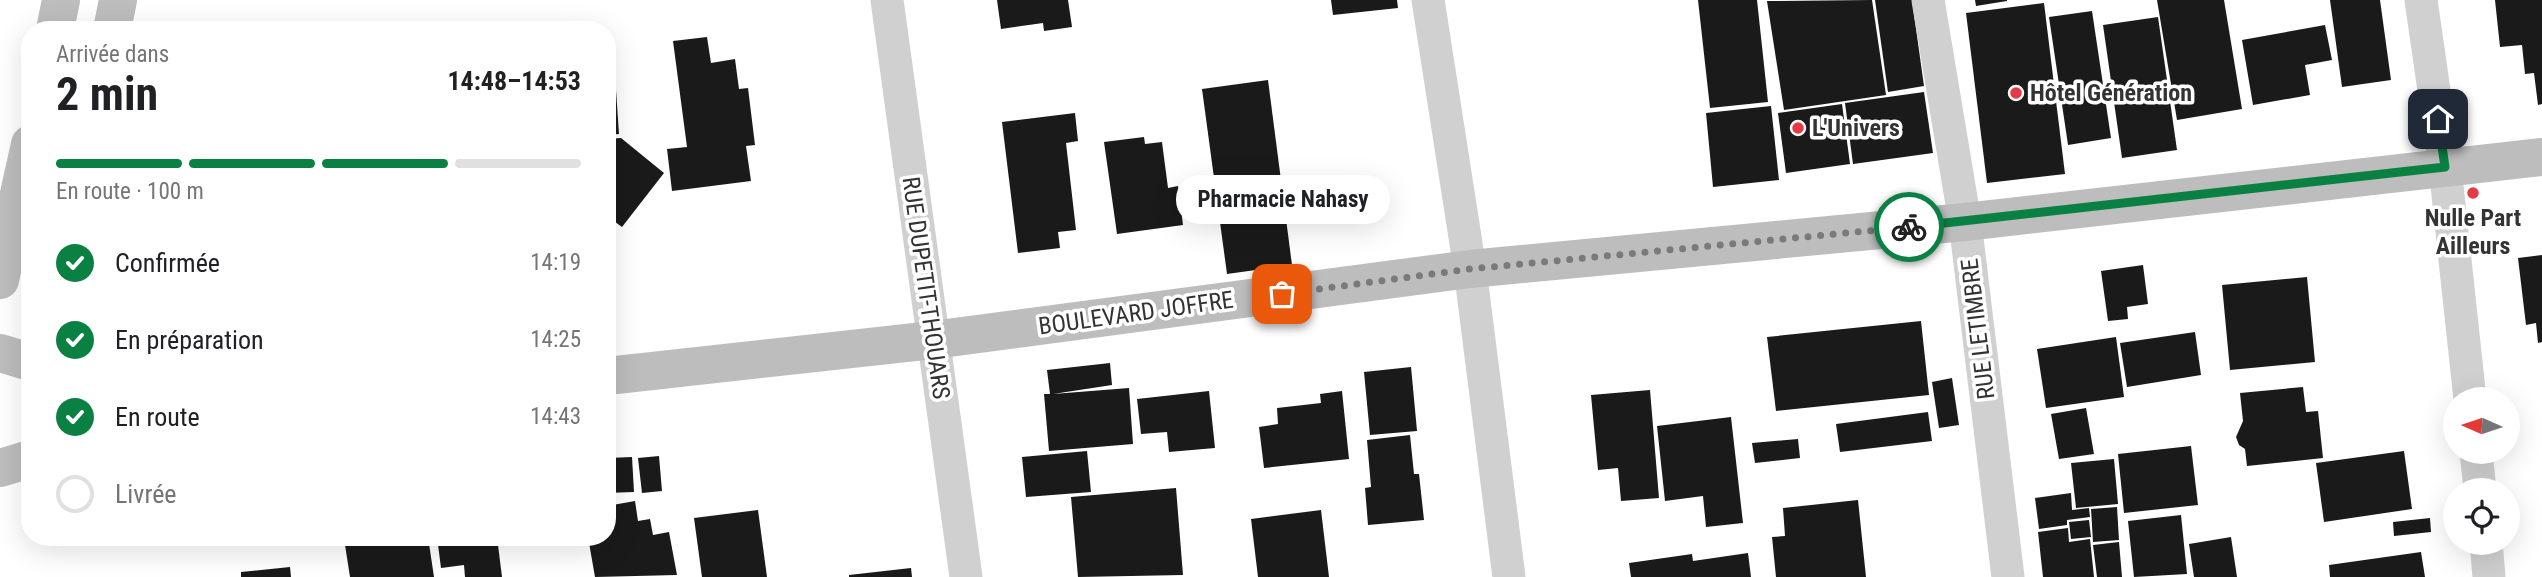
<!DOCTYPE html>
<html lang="fr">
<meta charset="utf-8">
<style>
:root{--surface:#fff;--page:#f6f6f6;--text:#202124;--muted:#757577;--line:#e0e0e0;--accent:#0b8043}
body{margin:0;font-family:"Roboto Condensed",sans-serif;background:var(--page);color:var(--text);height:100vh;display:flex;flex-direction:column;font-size:26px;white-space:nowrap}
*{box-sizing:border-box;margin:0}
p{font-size:23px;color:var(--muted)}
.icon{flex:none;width:38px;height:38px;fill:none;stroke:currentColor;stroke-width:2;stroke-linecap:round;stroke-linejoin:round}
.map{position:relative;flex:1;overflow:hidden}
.sheet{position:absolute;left:21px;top:21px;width:595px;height:525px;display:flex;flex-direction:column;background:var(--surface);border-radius:28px;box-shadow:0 7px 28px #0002}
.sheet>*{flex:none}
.needle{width:46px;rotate:273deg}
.tools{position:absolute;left:2443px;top:387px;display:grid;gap:14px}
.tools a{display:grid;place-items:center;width:77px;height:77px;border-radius:50%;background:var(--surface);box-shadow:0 7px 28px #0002;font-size:35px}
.pin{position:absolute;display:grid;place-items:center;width:60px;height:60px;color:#fff;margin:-30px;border-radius:14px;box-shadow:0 4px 10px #0006}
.courier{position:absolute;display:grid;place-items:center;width:70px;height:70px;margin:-35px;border:5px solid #0b8043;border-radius:50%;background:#fff;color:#222;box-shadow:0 2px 9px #0007}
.bubble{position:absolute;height:49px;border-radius:24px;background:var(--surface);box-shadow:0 7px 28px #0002;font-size:23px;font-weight:700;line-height:49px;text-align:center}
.overview em{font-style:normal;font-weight:700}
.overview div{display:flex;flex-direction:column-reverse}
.overview{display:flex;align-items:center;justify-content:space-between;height:119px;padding:0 35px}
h1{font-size:46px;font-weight:700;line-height:52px}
.bar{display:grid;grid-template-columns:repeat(4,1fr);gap:10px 7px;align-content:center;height:84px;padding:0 35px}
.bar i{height:9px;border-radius:5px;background:var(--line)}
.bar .on{background:var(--accent)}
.bar p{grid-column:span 4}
ol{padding:0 35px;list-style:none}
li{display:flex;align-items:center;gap:21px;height:77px}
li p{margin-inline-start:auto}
li .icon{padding:7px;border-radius:50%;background:var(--accent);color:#fff;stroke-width:4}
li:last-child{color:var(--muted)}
li i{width:38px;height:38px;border:4px solid var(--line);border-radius:50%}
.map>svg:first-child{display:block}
.building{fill:#1a1a1a}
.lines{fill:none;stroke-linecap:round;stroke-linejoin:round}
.street{stroke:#d0d0d0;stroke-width:33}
.secondary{stroke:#bdbdbd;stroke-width:38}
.done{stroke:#7a7a7a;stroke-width:7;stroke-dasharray:0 12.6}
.route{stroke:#0b8043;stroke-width:9}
.poi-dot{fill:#e63946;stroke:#fff;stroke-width:2.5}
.labels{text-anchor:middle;stroke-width:7;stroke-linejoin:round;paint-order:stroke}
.poi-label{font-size:24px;font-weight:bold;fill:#333;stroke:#fff;text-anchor:start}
.street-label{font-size:24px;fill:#333;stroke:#fff}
</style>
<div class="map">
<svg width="2542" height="577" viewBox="0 0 2542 577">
<rect width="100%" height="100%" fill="#fff"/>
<g class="building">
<path d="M997,0h71l4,27 -28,4 -1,-8 -42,6z"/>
<path d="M1331,0h66l1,8 -65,7z"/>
<path d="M1698,0h59l11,102 -58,6z"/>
<path d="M1872,0l14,95 -102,15 -17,-109z"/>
<path d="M1875,0h37l12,86 -36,6z"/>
<path d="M1975,0h32v1l-31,5z"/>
<path d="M2157,0h67l18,109 -65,11z"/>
<path d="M2330,0h50l11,80 -49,7z"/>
<path d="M2495,0h47v104l-4,1 -4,-32 -9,1 -3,-29 -22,2z"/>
<path d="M2044,3l21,171 -78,9 -21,-170z"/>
<path d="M2092,11l19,127 -43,7 -19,-128z"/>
<path d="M2158,17l19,133 -55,8 -19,-133z"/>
<path d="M2325,25l7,35 -27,5 5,30 -57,10 -11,-65z"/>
<path d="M707,37l4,26 24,-4 4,30 9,-1 7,57 -9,1 5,35 -79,10 -5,-42 20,-2 -14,-106z"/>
<path d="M607,75h8l4,59 -12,1z"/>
<path d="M1268,80l24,185 -65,9 -25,-185z"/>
<path d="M1924,92l9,61 -80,11 -8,-61z"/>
<path d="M1842,104l8,60 -64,9 -8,-60z"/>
<path d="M1771,106l8,74 -66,7 -7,-74z"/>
<path d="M1075,113l3,28 -12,2 10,87 -18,2 2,16 -42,5 -16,-131z"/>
<path d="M1144,137l1,7 17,-2 6,46 10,-2 5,39 -66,9 -13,-92z"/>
<path d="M621,138l43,35 -42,54 -15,-11v-77z"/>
<path d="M2542,255v87l-4,1 -2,-20 -10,2 -8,-67z"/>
<path d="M2143,265l5,39 -21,3 1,12 -20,2 -7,-50z"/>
<path d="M2307,277l8,85 -85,8 -8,-85z"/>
<path d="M1921,321l8,74 -153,16 -9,-74z"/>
<path d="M2195,332l6,43 -74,12 -7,-44z"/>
<path d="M2116,337l8,60 -78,11 -9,-59z"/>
<path d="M1110,363l2,22 -59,9 76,-6 4,56 -84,7 -5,-57h6l-3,-24z"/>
<path d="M1411,367l6,64 -47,4 -6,-63z"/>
<path d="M1952,378l7,47 -20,3 -7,-46z"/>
<path d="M2303,387l3,25 12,-1 5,47 -76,8 -2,-17 -6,-4 -3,-8 7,-16 -3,-28z"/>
<path d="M1650,390l9,108 -38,3 -3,-33 -20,2 -7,-75z"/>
<path d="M1209,391l6,57 -46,4 -2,-20 -26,2 -4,-35z"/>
<path d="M1342,391l7,68 -85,9 -5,-41 19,-3 -1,-16 44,-5 -1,-9z"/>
<path d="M2086,408l8,46 -35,5 -8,-45z"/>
<path d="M1928,412l4,29 -92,11 -4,-28z"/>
<path d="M1731,417l12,106 -37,4 -3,-31 -38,5 -8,-75z"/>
<path d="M1410,435l4,39h5l5,46 -56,5 -3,-37 6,-1 -4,-47z"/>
<path d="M1798,439l2,19 -45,5 -3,-20z"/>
<path d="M2191,446l7,59 -74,8 -6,-59z"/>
<path d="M1087,451l4,41 -65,5 -4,-40z"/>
<path d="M2404,451l8,58 -88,13 -8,-59z"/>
<path d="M659,456l3,35 -20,2 -4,-35z"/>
<path d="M632,457l2,35 -27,1v-35z"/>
<path d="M2114,459l4,45 -42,4 -5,-45z"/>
<path d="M1176,488l7,87 -105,2 -7,-80z"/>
<path d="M2071,493l1,17 17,-2 1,9 -23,3v5l-28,4 -4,-31z"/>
<path d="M1858,500l8,77h-90l-4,-40 13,-1 -2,-28z"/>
<path d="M635,501l3,20 12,-2 3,16 16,-3 8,43 -82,2 -7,-40h19v-31z"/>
<path d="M2117,507l2,33 -26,2 -2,-33z"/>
<path d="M758,510l9,67h-65l-8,-59z"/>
<path d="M1321,510l8,67h-71l-7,-58z"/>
<path d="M2181,515l6,59 -53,3 -6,-56z"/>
<path d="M2430,518l1,14 -37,4 -1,-14z"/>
<path d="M2089,520l2,17 -20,2 -2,-17z"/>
<path d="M2068,528l1,14 21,-3 4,38h-51l-5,-45z"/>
<path d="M399,537h29l6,40h-84l-5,-32z"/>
<path d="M437,537h60l5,40h-37l-1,-12 -23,3z"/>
<path d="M2231,537l6,40h-43l-5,-33z"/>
<path d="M2119,542l3,35h-25l-4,-32z"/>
<path d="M2421,552l4,25h-95l-1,-12z"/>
<path d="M1748,553l3,24h-120l-2,-14 63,-9 1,7z"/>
<path d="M290,567l1,10h-50v-5z"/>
<path d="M911,568l1,9h-63v-2z"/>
</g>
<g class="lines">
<g class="street">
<path d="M887,0l79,577"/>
<path d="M1428,0l42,269 39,308"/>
<path d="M1928,0l37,222 43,355"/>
<path d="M2421,0l24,167 25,232"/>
<path d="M2476,452l4,38"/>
<path d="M2486,542l3,35"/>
</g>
<g class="secondary">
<path d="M55,30l6,-30"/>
<path d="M112,30l6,-30"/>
<path d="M0,280l30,-136"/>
<path d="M0,353l30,9"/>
<path d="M607,376l326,-36 537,-71 495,-47 577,-65"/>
<path d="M0,468l30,-9"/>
</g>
</g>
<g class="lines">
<path class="done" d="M1282,294l188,-25 439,-42"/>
<path class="route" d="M1909,227l536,-60 -7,-48"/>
</g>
<g class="poi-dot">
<circle cx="2016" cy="93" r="7"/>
<circle cx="1798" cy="128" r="7"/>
<circle cx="2473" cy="193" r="7"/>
</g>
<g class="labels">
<g class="poi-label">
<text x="2030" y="101">Hôtel Génération</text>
<text x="1812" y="136">L'Univers</text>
<text x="2473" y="226" text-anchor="middle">Nulle Part<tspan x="2473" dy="28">Ailleurs</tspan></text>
</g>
<g class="street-label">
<text transform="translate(926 288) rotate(82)" y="8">RUE DUPETIT-THOUARS</text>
<text transform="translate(1136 313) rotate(-8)" y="8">BOULEVARD JOFFRE</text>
<text transform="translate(1978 329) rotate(-97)" y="8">RUE LETIMBRE</text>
</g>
</g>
</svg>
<div class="tools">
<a><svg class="needle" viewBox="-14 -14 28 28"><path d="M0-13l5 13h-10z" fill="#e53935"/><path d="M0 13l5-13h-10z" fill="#757577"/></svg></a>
<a><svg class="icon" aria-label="locate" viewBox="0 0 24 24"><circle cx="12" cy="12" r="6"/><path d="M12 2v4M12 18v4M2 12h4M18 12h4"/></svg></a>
</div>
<div class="pin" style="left:1282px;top:294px;background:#ea580c"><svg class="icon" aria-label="bag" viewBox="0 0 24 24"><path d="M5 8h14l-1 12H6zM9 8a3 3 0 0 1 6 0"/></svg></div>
<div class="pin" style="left:2438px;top:119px;background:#1f2937"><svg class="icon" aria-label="home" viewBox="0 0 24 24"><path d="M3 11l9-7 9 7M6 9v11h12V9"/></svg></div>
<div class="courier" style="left:1909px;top:227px"><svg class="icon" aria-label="bike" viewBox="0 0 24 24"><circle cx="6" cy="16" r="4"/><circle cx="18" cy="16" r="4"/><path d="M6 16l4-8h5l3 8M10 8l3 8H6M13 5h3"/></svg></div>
<div class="bubble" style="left:1176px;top:175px;width:214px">Pharmacie Nahasy</div>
<section class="sheet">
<div class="overview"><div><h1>2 min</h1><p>Arrivée dans</p></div><em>14:48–14:53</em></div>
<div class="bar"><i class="on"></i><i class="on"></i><i class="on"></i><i></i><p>En route · 100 m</p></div>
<ol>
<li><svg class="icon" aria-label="check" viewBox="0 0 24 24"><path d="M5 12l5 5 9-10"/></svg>Confirmée<p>14:19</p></li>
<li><svg class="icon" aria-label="check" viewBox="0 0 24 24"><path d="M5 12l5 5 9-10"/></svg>En préparation<p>14:25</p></li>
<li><svg class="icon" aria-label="check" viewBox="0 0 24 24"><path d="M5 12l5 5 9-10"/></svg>En route<p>14:43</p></li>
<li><i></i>Livrée</li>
</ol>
</section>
</div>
